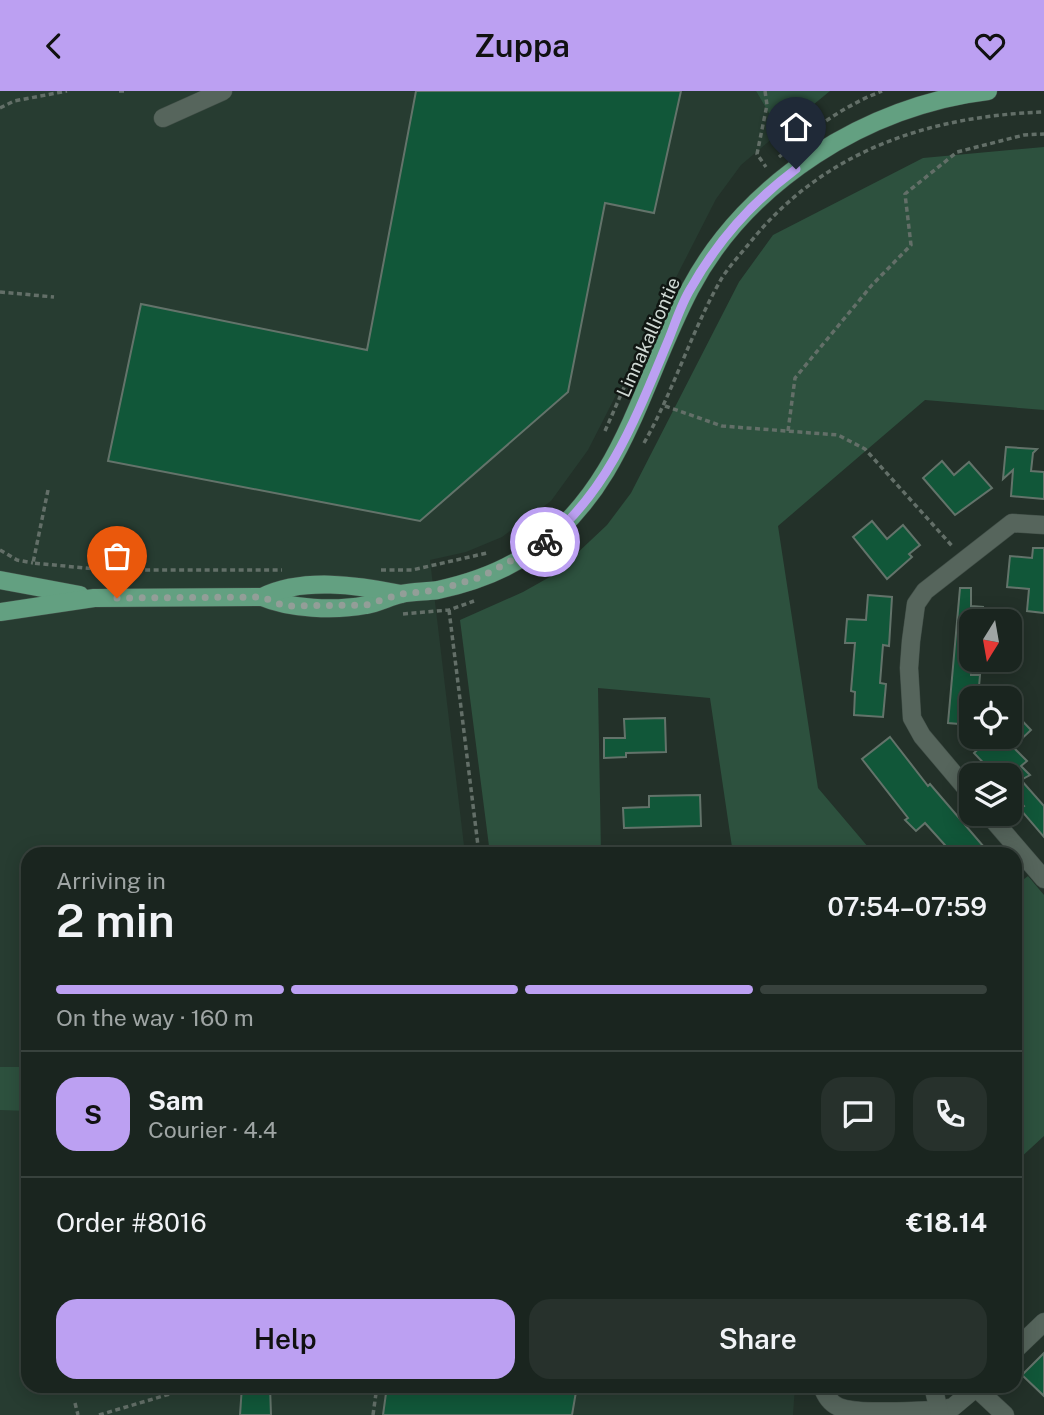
<!DOCTYPE html>
<meta charset="utf-8">
<style>
:root{--surface:#1a251f;--page:#27312c;--text:#f1f3f6;--muted:#9fa5a4;--line:#38423d;--accent:#bca0f2}
body{margin:0;font-family:"Public Sans",sans-serif;background:var(--page);color:var(--text);height:100vh;display:flex;flex-direction:column;font-size:26px;white-space:nowrap}
*{box-sizing:border-box;margin:0}
p{font-size:23px;color:var(--muted)}
.icon{flex:none;width:38px;height:38px;fill:none;stroke:currentColor;stroke-width:2;stroke-linecap:round;stroke-linejoin:round}
.map{position:relative;flex:1;overflow:hidden}
.drawer{position:absolute;left:21px;top:756px;width:1001px;height:546px;display:flex;flex-direction:column;background:var(--surface);border-radius:21px;box-shadow:0 4px 18px #0003,0 0 0 2px var(--line)}
.drawer>*{flex:none}
.needle{width:46px;rotate:191deg}
.tools{position:absolute;left:959px;top:518px;display:grid;gap:14px}
.tools a{display:grid;place-items:center;width:63px;height:63px;border-radius:14px;background:var(--surface);box-shadow:0 4px 18px #0003,0 0 0 2px var(--line);font-size:35px}
.pin{position:absolute;display:grid;place-items:center;width:60px;height:60px;color:#fff;margin:-72px -30px;border-radius:50% 50% 50% 0;rotate:-45deg;box-shadow:0 0 7px #0007}
.pin .icon{rotate:45deg}
.courier{position:absolute;display:grid;place-items:center;width:70px;height:70px;margin:-35px;border:5px solid #bca0f2;border-radius:50%;background:#fff;color:#222;box-shadow:0 2px 9px #0007}
.head em{font-style:normal;font-weight:600}
.head div{display:flex;flex-direction:column-reverse}
.head{display:flex;align-items:center;justify-content:space-between;height:119px;padding:0 35px}
h1{font-size:46px;font-weight:600;line-height:52px}
.bar{display:grid;grid-template-columns:repeat(4,1fr);gap:10px 7px;align-content:center;height:84px;padding:0 35px}
.bar i{height:9px;border-radius:5px;background:var(--line)}
.bar .selected{background:var(--accent)}
.bar p{grid-column:span 4}
.line{display:flex;align-items:center;gap:18px;padding:0 35px;border-top:2px solid var(--line)}
.line div{flex:1}
.round{display:grid;place-items:center;flex:none;width:74px;height:74px;border-radius:21px;background:var(--page)}
.primary-button{display:flex;gap:14px;margin-top:auto;padding:14px 35px}
.primary-button a{flex:1;height:80px;border-radius:21px;background:var(--accent);color:#111;font-size:28px;font-weight:600;line-height:80px;text-align:center}
.primary-button a+a{background:var(--page);color:var(--text)}
header{display:flex;justify-content:space-between;align-items:center;height:91px;padding:0 35px;background:var(--accent);color:#111;font-size:32px;font-weight:600}
.map>svg:first-child{display:block}
.built{fill:#273c31}
.green{fill:#2d513e}
.building{fill:#115739;stroke:#63736a;stroke-width:2}
.lines{fill:none;stroke-linecap:round;stroke-linejoin:round}
.minor-casing{stroke:#424f48;stroke-width:19}
.major-casing{stroke:#424f48;stroke-width:19}
.path{stroke:#636f68;stroke-width:3.5;stroke-dasharray:5 3.5;stroke-linecap:butt}
.minor{stroke:#56655c;stroke-width:18}
.major{stroke:#63a081;stroke-width:18}
.done{stroke:#939e98;stroke-width:7;stroke-dasharray:0 12.6}
.route{stroke:#bca0f2;stroke-width:9}
.labels{text-anchor:middle;stroke-width:5;stroke-linejoin:round;paint-order:stroke}
.street-label{font-size:19px;fill:#d0d9d4;stroke:#111713}
</style>
<header><svg class="icon" aria-label="back" viewBox="0 0 24 24"><path d="M15 5l-7 7 7 7"/></svg>Zuppa<svg class="icon" aria-label="heart" viewBox="0 0 24 24"><path d="M12 20l-8-8c-3-5 5-10 8-4 3-6 11-1 8 4z"/></svg></header>
<div class="map">
<svg width="1044" height="1324" viewBox="0 0 1044 1324">
<rect width="100%" height="100%" fill="#233129"/>
<path class="built" d="M0,0h756l24,41 -39,33 -25,34 -128,251 -37,51 -49,36 -36,15 -36,8 35,294h-437v532h767l-2,29h-793z"/>
<g class="green">
<path d="M756,0h74l-50,41z"/>
<path d="M1044,56v263l-119,-10 -147,126 40,262 56,66h-141l-23,-156 -112,-10 3,166h-111l-30,-234 63,-28 32,-18 52,-49 24,-32 108,-211 34,-47 150,-77z"/>
<path d="M1028,785l16,19v241l-26,24 -3,25v-299z"/>
<path d="M0,976h28v44l-28,-1z"/>
</g>
<g class="building">
<path d="M416,0h265l-27,122 -49,-10 -37,189 -148,129 -312,-60 33,-157 226,46z"/>
<path d="M1006,356l31,2 -4,4 -2,18 13,1v27l-33,-3 2,-26 -10,9z"/>
<path d="M942,370l12,14 15,-13 23,26 -37,27 -32,-37z"/>
<path d="M872,430l15,18 16,-14 17,20 -11,9 3,3 -25,22 -34,-42z"/>
<path d="M1033,457h11v65l-17,-2 2,-22 -22,-2 3,-31 22,2z"/>
<path d="M960,497h11v18l12,1 -1,14h-11v54h9l-2,23h-7v27l-23,-2z"/>
<path d="M868,504l24,2 -3,49 -6,-1 -3,38 6,1 -3,33 -29,-2 1,-23 -4,-1 4,-48h-10l2,-24 19,1z"/>
<path d="M1010,617l21,22 -18,17 14,14 -6,5 9,9 -9,5 23,26v31l-24,-28 4,-3 -14,-15v-16h-15l-21,-22 17,-16h19z"/>
<path d="M665,627l1,34 -40,1v4l-22,1v-20h21l-1,-19z"/>
<path d="M890,646l38,49 2,-2 60,70h-37l-28,-31 -9,8 -11,-11 3,-2 -46,-59z"/>
<path d="M700,704l1,31 -77,2 -1,-20 26,-1v-11z"/>
<path d="M1044,1262v43l-22,-21z"/>
<path d="M242,1295h28l1,29h-31z"/>
<path d="M387,1295h190l-5,29h-189z"/>
</g>
<g class="lines">
<g class="minor-casing">
<g id="minor">
<path d="M163,27l60,-27"/>
<path d="M971,703l-49,-58 -10,-18 -3,-50 2,-27 5,-37 9,-13 87,-68 32,2"/>
<path d="M988,723l56,65"/>
<path d="M1015,1259l29,-28"/>
<path d="M822,1295c3,9 7,17 17,21 20,8 76,3 101,3l13,-3 25,-21"/>
<path d="M933,1295l7,29"/>
<path d="M976,1297l29,27"/>
</g>
</g>
<g class="major-casing">
<g id="major">
<path d="M0,489l80,15"/>
<path d="M262,506c28,12 73,14 104,8 12,-2 23,-8 35,-11 12,-3 25,-2 37,-4 32,-7 66,-19 93,-38 92,-62 110,-170 159,-263 57,-108 178,-184 298,-198"/>
<path d="M0,521l94,-14 168,-1c40,-20 96,-12 139,-3"/>
</g>
</g>
<g class="path">
<path d="M119,0h7"/>
<path d="M765,0l2,14 -10,49 9,13"/>
<path d="M0,17l14,-7 53,-10"/>
<path d="M779,66c31,-26 64,-51 103,-66"/>
<path d="M0,201l54,5"/>
<path d="M665,315l57,20 116,9 27,14 88,98"/>
<path d="M605,340l25,-57"/>
<path d="M788,340l7,-53 77,-93 39,-40 -6,-51 52,-42 67,-17 20,-1"/>
<path d="M644,352c29,-51 46,-108 75,-160 7,-13 19,-26 29,-38 74,-94 180,-129 296,-133"/>
<path d="M48,399l-15,73 73,7h176"/>
<path d="M0,459l17,10 16,3"/>
<path d="M381,479h31l75,-17"/>
<path d="M449,519l30,244"/>
<path d="M403,523l46,-4 25,-9"/>
<path d="M291,1295l85,6"/>
<path d="M75,1312l3,12"/>
<path d="M99,1324l91,-27h43v-2"/>
<path d="M373,1324l4,-29"/>
</g>
<use href="#minor" class="minor"/>
<use href="#major" class="major"/>
</g>
<g class="lines">
<path class="done" d="M117,507l145,-1 22,9 82,-1 35,-11 37,-4 43,-13 64,-35"/>
<path class="route" d="M545,451c64,-51 92,-127 123,-201 7,-17 13,-37 23,-53 27,-48 61,-86 105,-119"/>
</g>
<g class="labels">
<g class="street-label">
<text transform="translate(648 246) rotate(-66)" y="7">Linnakalliontie</text>
</g>
</g>
</svg>
<div class="tools">
<a><svg class="needle" viewBox="-14 -14 28 28"><path d="M0-13l5 13h-10z" fill="#e53935"/><path d="M0 13l5-13h-10z" fill="#9fa5a4"/></svg></a>
<a><svg class="icon" aria-label="locate" viewBox="0 0 24 24"><circle cx="12" cy="12" r="6"/><path d="M12 2v4M12 18v4M2 12h4M18 12h4"/></svg></a>
<a><svg class="icon" aria-label="layers" viewBox="0 0 24 24"><path d="M12 4l9 5-9 5-9-5zM3 14l9 5 9-5"/></svg></a>
</div>
<div class="pin" style="left:117px;top:507px;background:#ea580c"><svg class="icon" aria-label="bag" viewBox="0 0 24 24"><path d="M5 8h14l-1 12H6zM9 8a3 3 0 0 1 6 0"/></svg></div>
<div class="pin" style="left:796px;top:78px;background:#1f2937"><svg class="icon" aria-label="home" viewBox="0 0 24 24"><path d="M3 11l9-7 9 7M6 9v11h12V9"/></svg></div>
<div class="courier" style="left:545px;top:451px"><svg class="icon" aria-label="bike" viewBox="0 0 24 24"><circle cx="6" cy="16" r="4"/><circle cx="18" cy="16" r="4"/><path d="M6 16l4-8h5l3 8M10 8l3 8H6M13 5h3"/></svg></div>
<section class="drawer">
<div class="head"><div><h1>2 min</h1><p>Arriving in</p></div><em>07:54–07:59</em></div>
<div class="bar"><i class="selected"></i><i class="selected"></i><i class="selected"></i><i></i><p>On the way · 160 m</p></div>
<div class="line" style="height:126px"><b class="round" style="background:var(--accent);color:#111">S</b><div><b>Sam</b><p>Courier · 4.4</p></div><a class="round"><svg class="icon" aria-label="chat" viewBox="0 0 24 24"><path d="M4 5h16v11H9l-5 4z"/></svg></a><a class="round"><svg class="icon" aria-label="phone" viewBox="0 0 24 24"><path d="M5 4h4l2 5-3 2q2 4 5 5l2-3 5 2v4C11 20 4 13 5 4z"/></svg></a></div>
<div class="line" style="height:91px"><div>Order #8016</div><b>€18.14</b></div>
<div class="primary-button"><a>Help</a><a>Share</a></div>
</section>
</div>
